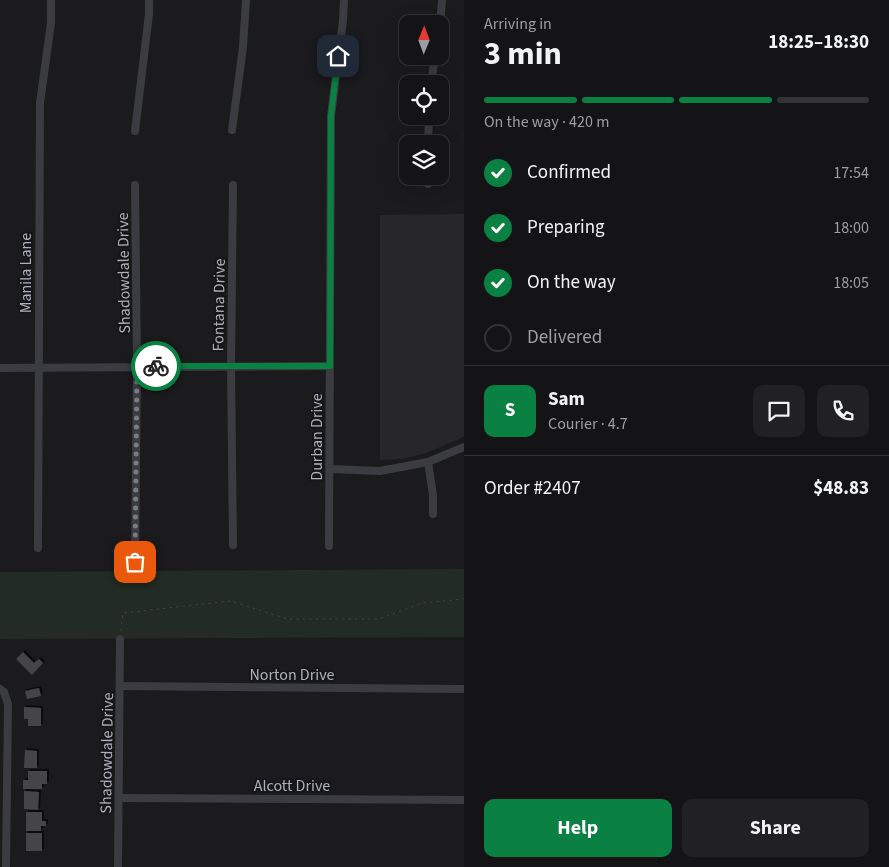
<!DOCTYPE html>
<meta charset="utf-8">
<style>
:root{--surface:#141416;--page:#212123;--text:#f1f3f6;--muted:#9d9ea1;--line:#333335;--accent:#0b8043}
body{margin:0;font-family:"Source Sans 3",sans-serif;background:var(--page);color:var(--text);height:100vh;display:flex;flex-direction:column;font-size:19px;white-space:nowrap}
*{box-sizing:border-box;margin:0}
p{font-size:16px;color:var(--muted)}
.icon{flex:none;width:28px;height:28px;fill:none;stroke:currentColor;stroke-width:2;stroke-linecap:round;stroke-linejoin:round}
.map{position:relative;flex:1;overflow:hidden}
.drawer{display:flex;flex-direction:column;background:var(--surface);width:425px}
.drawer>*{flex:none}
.needle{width:32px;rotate:1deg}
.fabs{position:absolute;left:399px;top:15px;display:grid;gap:10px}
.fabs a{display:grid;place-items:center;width:50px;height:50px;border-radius:10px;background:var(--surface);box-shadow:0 5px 20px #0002,0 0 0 1px var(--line);font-size:25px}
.pin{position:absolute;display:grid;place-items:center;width:42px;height:42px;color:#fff;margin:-21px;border-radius:10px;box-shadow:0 2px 8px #0006}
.courier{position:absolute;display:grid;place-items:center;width:50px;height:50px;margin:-25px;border:4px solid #0b8043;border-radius:50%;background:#fff;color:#222;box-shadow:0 1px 6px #0007}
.overview em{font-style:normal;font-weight:700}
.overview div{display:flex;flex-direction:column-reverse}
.overview{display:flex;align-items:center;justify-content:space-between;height:85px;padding:0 20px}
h1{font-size:32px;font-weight:700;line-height:38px}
.bar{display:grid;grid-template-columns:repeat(4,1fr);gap:8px 5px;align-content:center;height:60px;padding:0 20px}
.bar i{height:6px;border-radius:4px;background:var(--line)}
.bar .selected{background:var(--accent)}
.bar p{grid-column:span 4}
.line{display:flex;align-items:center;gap:12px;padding:0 20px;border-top:1px solid var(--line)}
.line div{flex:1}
.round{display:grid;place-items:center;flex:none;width:52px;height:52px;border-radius:10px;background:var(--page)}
ol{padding:0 20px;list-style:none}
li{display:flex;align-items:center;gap:15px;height:55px}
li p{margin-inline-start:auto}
li .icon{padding:5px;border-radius:50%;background:var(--accent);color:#fff;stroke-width:4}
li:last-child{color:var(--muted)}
li i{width:28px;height:28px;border:2px solid var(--line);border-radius:50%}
.cta{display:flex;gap:10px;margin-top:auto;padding:10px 20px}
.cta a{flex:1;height:58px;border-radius:10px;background:var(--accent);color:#fff;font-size:20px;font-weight:700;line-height:58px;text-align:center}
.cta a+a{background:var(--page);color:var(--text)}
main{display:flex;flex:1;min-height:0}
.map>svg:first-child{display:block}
.built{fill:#27262a}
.green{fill:#222b24}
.building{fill:#45454a;filter:url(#shadow)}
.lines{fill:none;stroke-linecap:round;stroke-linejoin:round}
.path{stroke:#414349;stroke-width:1;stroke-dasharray:2.5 4;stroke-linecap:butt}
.street{stroke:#3b3c42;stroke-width:8}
.done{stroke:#7a7c84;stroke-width:5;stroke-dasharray:0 9}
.route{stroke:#0b8043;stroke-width:6}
.labels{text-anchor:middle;stroke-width:4;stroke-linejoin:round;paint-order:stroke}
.street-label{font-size:16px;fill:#adb0bc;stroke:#161518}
</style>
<main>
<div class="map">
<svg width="464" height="867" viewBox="0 0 464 867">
<defs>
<filter id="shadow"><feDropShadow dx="2" dy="-2" stdDeviation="0" flood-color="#0009"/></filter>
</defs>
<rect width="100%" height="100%" fill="#1b1a1d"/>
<path class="built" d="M464,214v223l-38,16 -23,6 -23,1v-245z"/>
<path class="green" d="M464,569v68l-464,2v-67z"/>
<g class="building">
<path d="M23,652l11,11 5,-4 4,4 -11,12 -16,-16z"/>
<path d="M39,688l2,8 -14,3 -2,-8z"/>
<path d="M24,707l17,1v18h-13v-7h-4z"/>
<path d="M25,750l12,1v17h-13z"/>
<path d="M28,771h19v13h-5v5h-19v-9h5z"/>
<path d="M24,791l15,1 -1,18 -14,-1z"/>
<path d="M26,812h16v9h4v5h-5v5h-15z"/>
<rect x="26" y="833" width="16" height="18"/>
</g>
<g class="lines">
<path class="path" d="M121,631l2,-18 108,-12 56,18h92l43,-16 42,-4"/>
<g class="street">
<path d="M440,25l2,-25"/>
<path d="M431,84l4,-28"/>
<path d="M232,130l11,-83 3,-47"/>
<path d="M135,131l14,-117v-14"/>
<path d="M428,144l1,-28"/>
<path d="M428,184v-8"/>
<path d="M0,368l330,-2"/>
<path d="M428,462l5,33v19"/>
<path d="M330,469l50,2 48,-9 36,-15"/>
<path d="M233,545l-2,-179 2,-181"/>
<path d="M329,546l2,-430 12,-96 1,-20"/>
<path d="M38,548l2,-445 11,-80v-23"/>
<path d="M133,571l2,-9 2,-196 -2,-181"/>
<path d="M120,686l344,3"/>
<path d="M0,689l4,3 4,12 -2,163"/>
<path d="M119,798l345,2"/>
<path d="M118,867l2,-228"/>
</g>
</g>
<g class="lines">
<path class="done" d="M135,562l2,-196h19"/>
<path class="route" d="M156,366h174l1,-250 7,-60"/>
</g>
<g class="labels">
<g class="street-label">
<text transform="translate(25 273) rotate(-90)" y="6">Manila Lane</text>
<text transform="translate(123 273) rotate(-91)" y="6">Shadowdale Drive</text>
<text transform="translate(218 305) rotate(-89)" y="6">Fontana Drive</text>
<text transform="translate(316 437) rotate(-90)" y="6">Durban Drive</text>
<text x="292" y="680">Norton Drive</text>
<text transform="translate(106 753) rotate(-89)" y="6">Shadowdale Drive</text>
<text x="292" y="791">Alcott Drive</text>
</g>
</g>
</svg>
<div class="fabs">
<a><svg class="needle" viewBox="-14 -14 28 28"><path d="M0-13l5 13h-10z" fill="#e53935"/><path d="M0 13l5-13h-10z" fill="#9d9ea1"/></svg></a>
<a><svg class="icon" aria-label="locate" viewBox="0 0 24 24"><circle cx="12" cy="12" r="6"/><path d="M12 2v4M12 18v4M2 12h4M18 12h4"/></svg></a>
<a><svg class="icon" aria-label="layers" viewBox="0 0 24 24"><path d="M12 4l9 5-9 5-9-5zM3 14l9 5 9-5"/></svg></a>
</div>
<div class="pin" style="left:135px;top:562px;background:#ea580c"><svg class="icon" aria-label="bag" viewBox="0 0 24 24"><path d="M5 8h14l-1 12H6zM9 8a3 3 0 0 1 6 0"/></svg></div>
<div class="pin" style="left:338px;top:56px;background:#1f2937"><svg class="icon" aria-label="home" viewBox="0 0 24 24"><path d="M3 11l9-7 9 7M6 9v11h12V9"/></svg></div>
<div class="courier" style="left:156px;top:366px"><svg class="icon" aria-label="bike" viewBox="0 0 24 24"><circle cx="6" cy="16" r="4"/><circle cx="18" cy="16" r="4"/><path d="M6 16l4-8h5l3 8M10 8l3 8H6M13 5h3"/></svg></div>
</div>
<section class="drawer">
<div class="overview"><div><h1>3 min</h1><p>Arriving in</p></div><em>18:25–18:30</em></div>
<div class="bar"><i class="selected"></i><i class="selected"></i><i class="selected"></i><i></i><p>On the way · 420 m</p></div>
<ol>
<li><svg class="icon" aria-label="check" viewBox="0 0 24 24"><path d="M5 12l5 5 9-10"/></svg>Confirmed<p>17:54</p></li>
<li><svg class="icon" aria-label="check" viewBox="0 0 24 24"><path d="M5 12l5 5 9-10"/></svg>Preparing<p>18:00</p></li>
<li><svg class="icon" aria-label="check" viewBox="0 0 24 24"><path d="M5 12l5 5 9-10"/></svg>On the way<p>18:05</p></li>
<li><i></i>Delivered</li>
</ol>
<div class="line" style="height:90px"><b class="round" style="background:var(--accent);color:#fff">S</b><div><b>Sam</b><p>Courier · 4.7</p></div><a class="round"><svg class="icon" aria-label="chat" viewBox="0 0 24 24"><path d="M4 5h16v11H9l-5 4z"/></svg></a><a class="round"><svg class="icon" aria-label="phone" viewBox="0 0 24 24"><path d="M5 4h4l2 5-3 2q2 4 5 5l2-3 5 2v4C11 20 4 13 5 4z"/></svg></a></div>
<div class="line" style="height:65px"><div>Order #2407</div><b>$48.83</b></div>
<div class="cta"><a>Help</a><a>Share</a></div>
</section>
</main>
